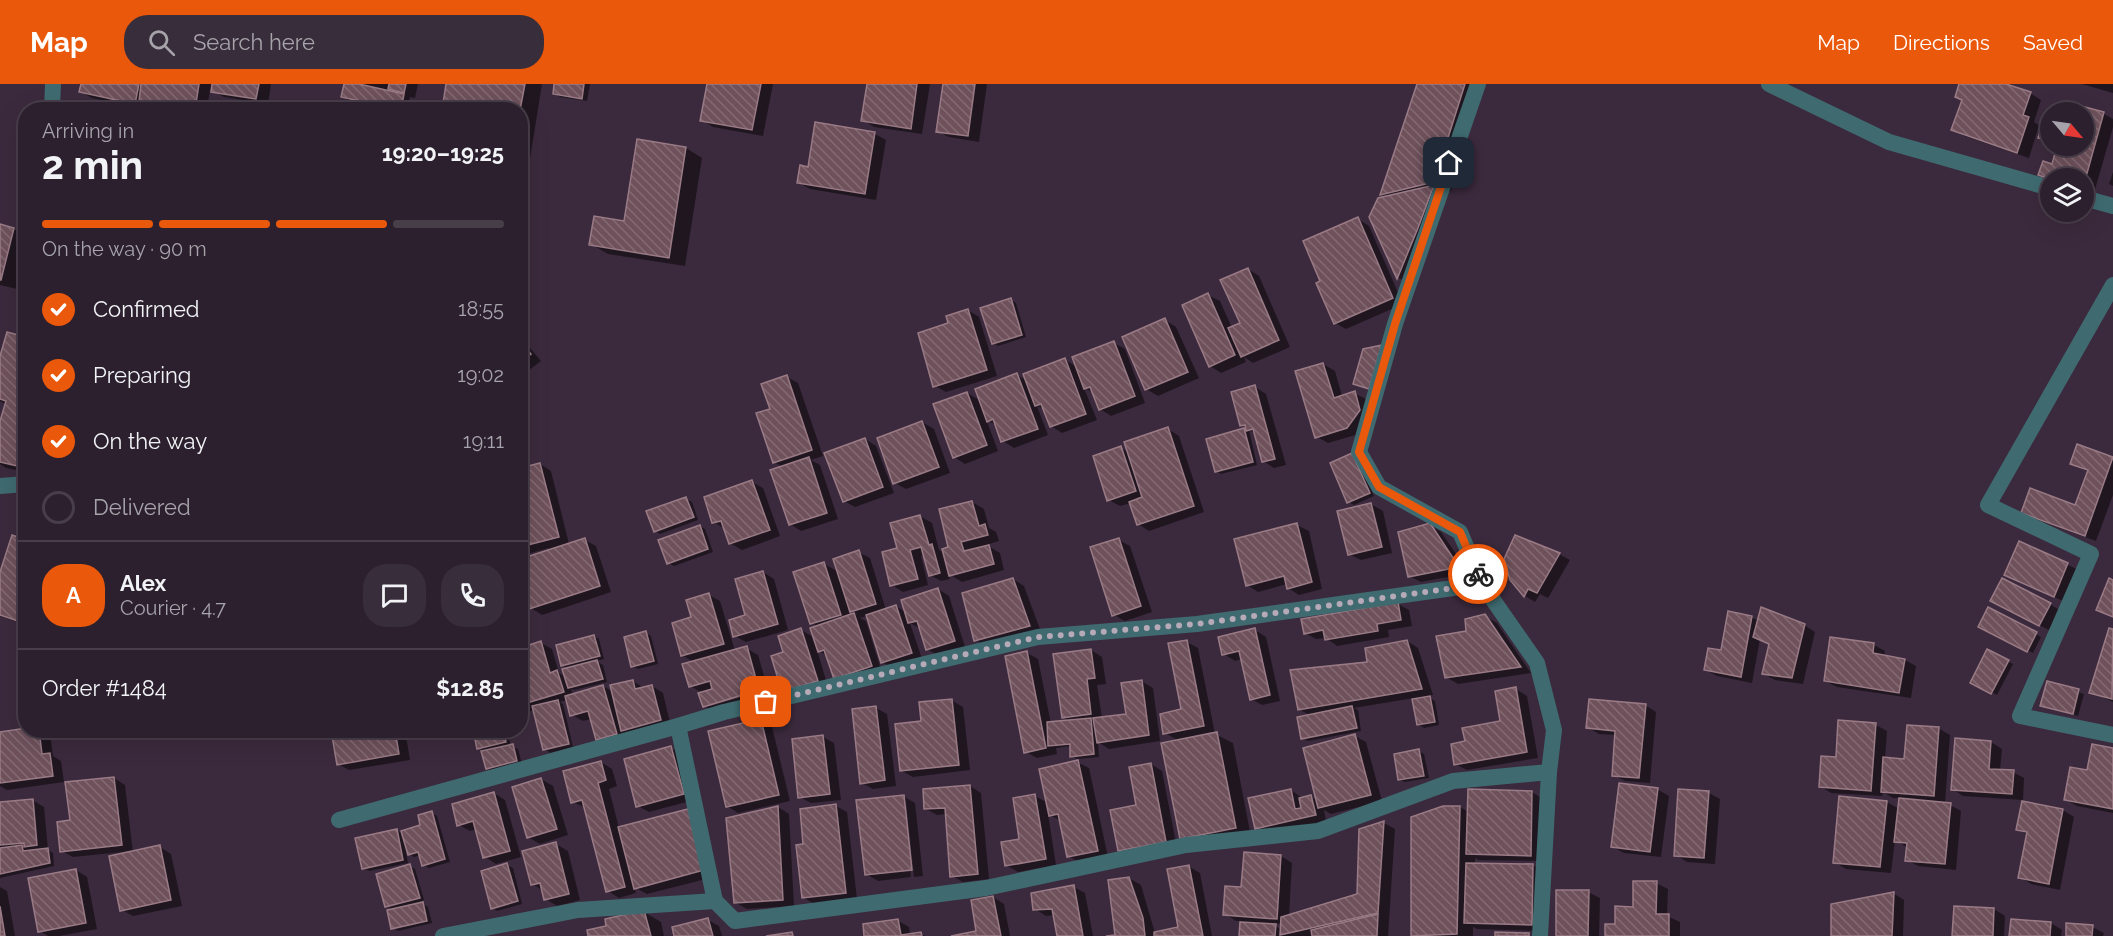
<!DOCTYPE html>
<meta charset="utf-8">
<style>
:root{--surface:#2c202e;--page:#382d3a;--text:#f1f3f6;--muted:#a6a3aa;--line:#483e4a;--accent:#ea580c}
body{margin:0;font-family:Raleway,sans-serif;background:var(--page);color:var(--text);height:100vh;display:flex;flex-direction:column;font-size:22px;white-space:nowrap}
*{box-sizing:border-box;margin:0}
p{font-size:20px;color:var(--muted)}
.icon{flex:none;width:33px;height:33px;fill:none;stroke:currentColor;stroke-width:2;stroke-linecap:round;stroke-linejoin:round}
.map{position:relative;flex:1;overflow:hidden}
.drawer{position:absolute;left:18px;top:18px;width:510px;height:636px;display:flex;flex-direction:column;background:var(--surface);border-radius:24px;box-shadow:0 6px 24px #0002,0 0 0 2px var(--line)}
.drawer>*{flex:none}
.needle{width:39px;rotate:119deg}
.buttons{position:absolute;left:2040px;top:18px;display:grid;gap:12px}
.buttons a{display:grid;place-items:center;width:54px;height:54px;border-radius:50%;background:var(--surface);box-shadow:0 6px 24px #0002,0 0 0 2px var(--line);font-size:30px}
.pin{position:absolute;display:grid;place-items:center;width:51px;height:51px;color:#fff;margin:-26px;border-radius:12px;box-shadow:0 3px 9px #0006}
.courier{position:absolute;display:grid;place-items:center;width:60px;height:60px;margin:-30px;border:4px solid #ea580c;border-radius:50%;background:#fff;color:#222;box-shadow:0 2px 8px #0007}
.overview em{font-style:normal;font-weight:700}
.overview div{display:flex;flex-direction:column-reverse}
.overview{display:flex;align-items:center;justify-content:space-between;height:102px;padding:0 24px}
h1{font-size:39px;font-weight:700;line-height:45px}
.bar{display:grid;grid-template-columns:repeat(4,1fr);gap:9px 6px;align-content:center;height:72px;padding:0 24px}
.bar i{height:8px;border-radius:4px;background:var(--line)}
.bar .selected{background:var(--accent)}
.bar p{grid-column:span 4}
.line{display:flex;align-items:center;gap:15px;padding:0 24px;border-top:2px solid var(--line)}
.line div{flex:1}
.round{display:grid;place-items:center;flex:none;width:63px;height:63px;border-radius:24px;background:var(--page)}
ol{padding:0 24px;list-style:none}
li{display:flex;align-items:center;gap:18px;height:66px}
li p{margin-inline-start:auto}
li .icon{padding:6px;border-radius:50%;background:var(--accent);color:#fff;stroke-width:4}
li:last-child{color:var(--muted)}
li i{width:33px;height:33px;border:3px solid var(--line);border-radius:50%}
header{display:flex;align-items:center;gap:36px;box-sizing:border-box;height:84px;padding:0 30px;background:var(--accent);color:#fff}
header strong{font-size:28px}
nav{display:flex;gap:33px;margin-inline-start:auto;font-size:21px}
.search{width:420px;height:54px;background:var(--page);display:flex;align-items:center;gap:15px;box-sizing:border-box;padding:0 21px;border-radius:24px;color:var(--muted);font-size:22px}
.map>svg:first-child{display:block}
.shadow{fill:#0007;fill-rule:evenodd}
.building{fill:url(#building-back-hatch);stroke:#9a7b85;stroke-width:1.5}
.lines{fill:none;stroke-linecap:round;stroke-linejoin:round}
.minor{stroke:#3f6b70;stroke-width:16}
.done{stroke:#b6a9b8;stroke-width:6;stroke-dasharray:0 10.8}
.route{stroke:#ea580c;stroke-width:8}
</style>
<header>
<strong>Map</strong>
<div class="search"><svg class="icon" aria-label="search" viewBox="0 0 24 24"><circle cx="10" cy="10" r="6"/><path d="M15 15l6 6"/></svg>Search here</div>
<nav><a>Map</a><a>Directions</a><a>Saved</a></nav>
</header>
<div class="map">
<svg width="2113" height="852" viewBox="0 0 2113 852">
<defs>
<pattern id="building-back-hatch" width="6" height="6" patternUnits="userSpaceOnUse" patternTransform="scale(1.5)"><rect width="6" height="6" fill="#6e515b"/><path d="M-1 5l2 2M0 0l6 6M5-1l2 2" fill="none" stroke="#836a73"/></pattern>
</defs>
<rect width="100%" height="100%" fill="#3b2a3d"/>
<g class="shadow">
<path d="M83,0h188l-3,20 -44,-7 -14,-8 -3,21h-40l-20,-6 -1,5 -54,-11 -11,-6z"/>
<path d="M345,0h73l-3,14 -5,-1 -3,13h-16l-43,-10 -6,-4zM390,4l9,6 -10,-2z"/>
<path d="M447,0h95l-14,87 -8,-1v-60h-77z"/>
<path d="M556,0h34l-3,17 -27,-4 -5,-4z"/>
<path d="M709,0h64l-10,52 -50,-9 -11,-7z"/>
<path d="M869,0h61l-8,50 -48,-7 -11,-7z"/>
<path d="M944,0h43l-8,58 -30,-5 -12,-6z"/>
<path d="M1418,0h60l5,3 -32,104 -6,2 -36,91 -10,-6 -29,-61 17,-19 -5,-3z"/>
<path d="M1961,0h40l29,9 11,7 -7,22 5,3 -10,33 -65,-22 -11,-6 10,-30z"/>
<path d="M2082,0h31v9z"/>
<path d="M2071,20l33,10 9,5v8l-19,66 -10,-3v-12h-34v3l-10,-6 13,-10 5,-19h26v-34h-16z"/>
<path d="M875,50l11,6 -10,60 -66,-11 -11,-6 10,-15z"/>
<path d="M686,64l16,10 -17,108 -77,-12 -17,-10 34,-21z"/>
<path d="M2113,88v14l-4,-2z"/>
<path d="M1358,135l11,7 34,78 -57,25 -11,-6z"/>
<path d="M0,142l14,3 12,7v21l-9,32 -17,-4z"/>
<path d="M1248,185l11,7 31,71 -37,16 -9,-6 2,5 -25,11 -11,-7 -2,-71 12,6 12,27 10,-4z"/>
<path d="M1011,216l5,3 10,34 -28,9 -5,-3z"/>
<path d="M968,226l11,7 18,59 -51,16 -11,-6 15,-62z"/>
<path d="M1165,236l11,7 23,51 -41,18 -12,-7z"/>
<path d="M520,252l21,25 -21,16z"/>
<path d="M26,254v134l-20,-4 -6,-4v-38l7,-21 -7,-4v-39z"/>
<path d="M1114,259l11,6 20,54 -34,13 -11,-7 -6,-16 -10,-5 13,32 -35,13 -11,-7 -6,-16 -8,-4 11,29 -34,13 -11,-7 -6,-15 -11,-7 12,32 -33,13 -11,-7 13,-64 14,8 36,-26 10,6 38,-21 12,7z"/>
<path d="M1323,280l12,7 7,25 12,-3 12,6 -7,35 -31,9 -11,-6z"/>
<path d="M787,293l11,6 25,73 -12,4 9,5 18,54 -37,12 -11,-7 -7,-57 -9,-5 -3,-53z"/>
<path d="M1255,303l11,7 20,71 -12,3 -11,-7 -7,-27 -7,-4 8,35 -36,9 -5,-3 28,-41 4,2 -1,-4 -5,-3z"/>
<path d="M922,338l12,7 16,44 -44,16 -11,-6z"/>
<path d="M1168,345l11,7 25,76 -55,19 -11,-7 -7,-21 -11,3 -11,-6 12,-52 9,5z"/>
<path d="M865,355l11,7 18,47 -39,14 -11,-6z"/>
<path d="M2078,362l35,13v36l-17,46 -62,-22 -11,-7 53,-6 13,-34 -17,-9z"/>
<path d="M1357,374l17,38 -20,9 -5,-3z"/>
<path d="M540,380l11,7 18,73 16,-4 11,6 15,46 -69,23 -11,-7 18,-60 -29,8v-87z"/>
<path d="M752,398l11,6 17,48 -38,14 -12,-7 -5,-14 -11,-7z"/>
<path d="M686,415l6,3 6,18 -38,14 -5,-3z"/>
<path d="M972,418l12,7 5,19 7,4 3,9 -13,4 14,8 4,17 -42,12 -13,-8 1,5 -9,2 -11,-6 -5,-20 -4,1 7,29 -25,7 -11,-7 7,-36 21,-33 12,7 7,27 6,3z"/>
<path d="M1371,420l12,7 9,42 -31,7 -12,-6z"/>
<path d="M1297,441l12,6 13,58 -23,6 -11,-7 -1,-4 -29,8 -11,-7z"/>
<path d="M1429,441l12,7 28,41 -48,9 -12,-6z"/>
<path d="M700,442l5,3 8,23 -39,14 -6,-3z"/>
<path d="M1119,456l11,6 22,66 -27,9 -11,-6z"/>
<path d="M26,457v84l-26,-9v-40z"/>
<path d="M2020,459l59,27 -14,32 -59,-27z"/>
<path d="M858,468l12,6 16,52 10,-4 11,7 31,-24 11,7 16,51 -26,9 -12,-7 -6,-20 -11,-6 12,36 -29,9 -11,-6 -15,-46 -7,2 6,3 16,52 -36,11 -18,-28 -11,-6 11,37 -34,10 -9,-44 16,-23 14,8 3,-11 -6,-4 12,-59 15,8zM848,525l9,5 -7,2z"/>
<path d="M1559,470l11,6 -22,38 -8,-4 -5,8 -10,-6 -13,-17z"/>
<path d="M763,488l11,7 14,51 -42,12 -11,-6 12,-20z"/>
<path d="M1013,495l11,7 17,46 -54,14 -12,-6z"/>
<path d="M709,511l11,6 15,50 11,-3 12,7 12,41 -55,16 -11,-6 -1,-13 -13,-7 5,-23 -13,-8 11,-37zM766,603l1,3 -57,16v-3z"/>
<path d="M1398,520l11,6 3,16 -24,4 1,7 -52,9 -11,-8 -10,1 -11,-6z"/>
<path d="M2050,520l11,7 -10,20 -48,-24z"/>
<path d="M1988,525l53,28 -8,16 -48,-24z"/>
<path d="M1485,532l12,7 34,50 -73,11 -12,-7 22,-45z"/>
<path d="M1751,533l8,4 45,4 11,7 -12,52 -28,-4 -11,-6 12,-28 -16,-7 -8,44 -35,-7 -11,-6z"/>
<path d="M1255,546l11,7 14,64 -18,4 -11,-6 -9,-40 -7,2 -11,-7z"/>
<path d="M2110,546l3,1v71l-22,-10z"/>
<path d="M646,549l5,3 7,28 -20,5 -6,-3z"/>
<path d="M594,552l5,3 5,20 -8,2 7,4 4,17 -33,8 -3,-1 2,6 30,-9 10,6 20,-11 11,7 8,-2 11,7 8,34 -37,9 -8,-5 2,9 -19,6 -11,-7 -6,-20 -9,2 -11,-6 -5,-15 -7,2 3,2 10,43 -23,6 -5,-4 -11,-39 -6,2 -8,-5v-58l21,-6 11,6 7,24 7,4 2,-8 -6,-4z"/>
<path d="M1407,557l11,7 15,47 -6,1 8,5 4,24 -15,3 -6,-4 -4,-26 -60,10 4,2 3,21 -53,10 -5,-3 8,-22 -12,-7z"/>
<path d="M1187,558l11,6 17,86 18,9 18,94 -54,11 -18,-107 -14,-8 18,-23z"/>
<path d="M1874,561l11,6 -1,6 21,3 11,6 -5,32 -74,-11 -12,-6z"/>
<path d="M1091,566l11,7 4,27 -9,1 5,33 25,-3 14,-34 12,7 7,53 -51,8 -11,-7 1,15 -22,2 -5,-3 -1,-10 -15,2 1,6 -20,4 -11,-6 1,-99 11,6 13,65 21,-2 -9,-5z"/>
<path d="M1988,567l25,13 -16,31 -25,-13z"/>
<path d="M2048,598l36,12 -6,22 -36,-11z"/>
<path d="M1516,605l11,7 11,62 -71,12 -12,-6 12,-21 35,-21z"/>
<path d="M951,616l12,7 7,63 -57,7 -11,-6 21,-49z"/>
<path d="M1645,621l11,7 -6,71 -25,-2 -12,-6 3,-40 -17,-1 -12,-7z"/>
<path d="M876,624l11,6 9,72 -23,3 -11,-6z"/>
<path d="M761,636l11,7 18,74 -52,12 -11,-7z"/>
<path d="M1876,641l11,6 -2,28 21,1 32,-32 12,7 -5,69 5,1 11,6 -5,59 -38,-4 -11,-6 1,-12 -13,-8 -4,33 -45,-4 -12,-7 53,-60 12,7 2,-11h-8l-10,-6 -1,4 -51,-3 -11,-7 17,-27z"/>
<path d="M26,646h17l7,4 3,22 8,5 3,21 -57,8 -7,-4v-53z"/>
<path d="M332,646h73l5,30 -61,10 -11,-6z"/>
<path d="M417,646h19l-13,4z"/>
<path d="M475,646h35l-3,1 4,15 7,3 4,15 -30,7 -5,-3 -1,-16 -7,-4z"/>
<path d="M1355,652l11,6 16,59 -51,13 -7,-4 2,11 -58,13 -12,-6 35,-38 11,8 9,-1 7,4z"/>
<path d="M823,653l11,6 7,57 -30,3 -11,-6z"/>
<path d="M1991,658l11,7 -2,22 13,1 11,6 -1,22 -60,-4 -11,-7z"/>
<path d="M671,664l11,6 12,46 -45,12 -11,-6z"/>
<path d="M2113,666v63l-36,-7 -12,-7z"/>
<path d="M1419,667l5,3 5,24 -24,4 -6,-3z"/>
<path d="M601,678l11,7 5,17 -8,3 10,39 95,49 -67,17 -13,-7 2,6 -17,5 -11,-7 -22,-83 -13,-6z"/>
<path d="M1077,678l12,6 19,89 -28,6 -11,-7 -8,-35 -13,-7 8,51 -38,7 -12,-7 15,-25 14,-44 13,7z"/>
<path d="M1151,680l11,7 15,77 -46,9 -12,-7 19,-43z"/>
<path d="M114,694l11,7 8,68 27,-6 11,7 11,52 -49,10 -11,-6 10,-59 -59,6 -11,-6 9,-29 -4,-38z"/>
<path d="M541,695l12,7 15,49 -28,9 -12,-7z"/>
<path d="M970,702l11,7 8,86 -26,3 -11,-6 -5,-62 -10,1 -11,-6z"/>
<path d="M1657,705l12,7 -8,61 -37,-4 -11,-6z"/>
<path d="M1532,708l11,7 -2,62 -62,-1 -4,-2v6l58,1 11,7 -1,59 -66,-2 -4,-2v9h-61l1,-117 47,-12 9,5z"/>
<path d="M494,709l11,7 16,57 -25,7 -11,-7 -8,-28 -7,2 -11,-6z"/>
<path d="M1709,709l11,6 -5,65 -28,-2 -11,-7z"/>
<path d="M903,712l12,7 8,73 -9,1 -8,-75h-3l8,75 -33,4 -12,-7z"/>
<path d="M32,716l12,7 4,43 5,3 1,13 -54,12v-75z"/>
<path d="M836,722l11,6 10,87 -43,5 -11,-7z"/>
<path d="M778,723l11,7 5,92 -47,3 -11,-6z"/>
<path d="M2063,726l11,7 -14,73 -29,-6 -11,-7 8,-42 -10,-6z"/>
<path d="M431,728l6,4 13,46 -21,6 -6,-3 -2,-10 -7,2 -8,-5 2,11 -39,8 -6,-3 34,-38 6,4 19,-8z"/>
<path d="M1384,739l11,6 -7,107h-148l1,-15h-5l-11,-7 17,-25 39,-33 11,7 -3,53 69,-20zM1271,839l11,1v6z"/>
<path d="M556,760l12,7 12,49 -23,6 -11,-7 -3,-8 -10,-7z"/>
<path d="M507,781l6,3 9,36 -25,7 -5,-3z"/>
<path d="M410,782l5,3 9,31 -4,2 8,5 4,16 -34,8 -5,-3v-18l-6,-4z"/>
<path d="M1188,782l12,7 12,63h-95l12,-58 12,7 14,48 25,-5z"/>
<path d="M76,786l11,7 10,52 -38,7h-11l-8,-5z"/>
<path d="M1656,799l12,6 -1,27 13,6v14h-74z"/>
<path d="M0,803l7,4 8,45h-15z"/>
<path d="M1074,803l11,6 8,43h-34l-4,-21 -9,1 -11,-7z"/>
<path d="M1588,808l12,6 -1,38h-42z"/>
<path d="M1893,809l11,7 -1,36h-70z"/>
<path d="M993,813l11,7 6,32h-52l20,-4z"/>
<path d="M1994,825l11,7 -1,20h-50z"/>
<path d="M644,828l17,10 3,14h-74z"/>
<path d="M708,836l11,6 3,10h-46z"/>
<path d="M897,836l12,7 1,8 11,-1 4,2h-59z"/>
<path d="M2051,839l11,7 -1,6h-50z"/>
<path d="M2092,843l12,6 -1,3h-36z"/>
</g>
<g class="building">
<path d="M81,0h58l-4,20 -56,-12z"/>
<path d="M141,0h58l-4,26 -56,-9z"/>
<path d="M212,0h47l-3,15 -45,-7z"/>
<path d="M344,0h15l45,10 -3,16 -60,-13z"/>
<path d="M389,0h17l-2,9 -16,-4z"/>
<path d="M446,0h79l-5,26h-78z"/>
<path d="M554,0h30l-2,15 -29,-5z"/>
<path d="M707,0h54l-9,46 -52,-9z"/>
<path d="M867,0h50l-6,45 -50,-8z"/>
<path d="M943,0h32l-7,52 -32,-4z"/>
<path d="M1417,0h48l-31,98 -54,13z"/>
<path d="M1959,0h47l25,8 -8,23 6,2 -12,36 -66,-23 11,-30 -7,-3z"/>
<path d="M2070,19l34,9 -20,72v-6l-34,1 -12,-4 5,-14 9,3 5,-18h27v-34h-17z"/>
<path d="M2043,37l7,3v17l-12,-3z"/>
<path d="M815,38l60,10 -10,62 -68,-11 3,-18 8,2z"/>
<path d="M637,55l49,8 -17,111 -80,-13 5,-29 30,5z"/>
<path d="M1434,101l-16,43 -21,51 -28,-62 9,-19z"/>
<path d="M1358,133l35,81 -59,26 -18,-41 4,-2 -17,-40z"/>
<path d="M0,140l14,4 -13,52h-1z"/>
<path d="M1248,184l31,72 -38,17 -13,-29 12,-5 -20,-43z"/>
<path d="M1208,209l27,62 -26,12 -27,-62z"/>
<path d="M1011,214l11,37 -30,9 -12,-36z"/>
<path d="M968,225l19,61 -54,17 -15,-54 30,-10 -2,-7z"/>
<path d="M1165,234l23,54 -43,18 -23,-53z"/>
<path d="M7,248l19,5v131l-26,-6v-41l6,-20 -6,-2v-43z"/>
<path d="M520,256l11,14 -11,8z"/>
<path d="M1114,257l21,55 -36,14 -9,-23 -6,2 -12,-32z"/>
<path d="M1382,261l-13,44 -16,-5 10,-35z"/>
<path d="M1065,274l21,56 -36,13 -9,-23 -6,2 -12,-32z"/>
<path d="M1323,279l11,35 21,-7 5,19 -13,18 -32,10 -20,-67z"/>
<path d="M1017,289l21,56 -37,13 -8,-23 -6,3 -12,-33z"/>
<path d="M787,291l25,75 -39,13 -17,-50 14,-4 -9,-25z"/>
<path d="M1255,301l20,74 -13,3 -9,-33 -7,2 -1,-6 -5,1 -9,-34z"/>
<path d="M967,308l20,53 -34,13 -20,-54z"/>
<path d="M922,337l17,46 -46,17 -16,-46z"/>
<path d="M1168,343l26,79 -57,19 -8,-23 13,-5 -18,-55z"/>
<path d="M1244,344l9,34 -38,10 -9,-33z"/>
<path d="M865,354l18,49 -40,15 -19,-49z"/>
<path d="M2077,360l36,13 -28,79 -64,-23 9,-25 45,17 13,-35 -18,-6z"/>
<path d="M1121,362l15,45 -29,10 -14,-45z"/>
<path d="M1352,369l18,40 -23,10 -17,-40z"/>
<path d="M809,373l18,56 -38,12 -19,-55z"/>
<path d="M540,379l19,74 -39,10v-79z"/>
<path d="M752,396l18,50 -41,14 -8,-23 -9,2 -8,-26z"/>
<path d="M686,413l8,20 -40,15 -8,-21z"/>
<path d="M972,417l7,25 6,-2 3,11 -27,7 3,9 25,-6 5,19 -45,12 -7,-27 6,-2 -9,-38z"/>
<path d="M1371,419l11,44 -34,8 -11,-44z"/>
<path d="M920,431l9,30 3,-1 8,29 -11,3 -8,-29 -11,3 8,29 -28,7 -8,-34 15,-4 -7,-25z"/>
<path d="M1297,439l15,59 -25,7 -3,-13 -38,10 -12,-47z"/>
<path d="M1430,439l29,44 -51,10 -10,-45z"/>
<path d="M700,441l8,24 -41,15 -9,-24z"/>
<path d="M12,451l14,5v58l-8,23 -18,-6v-43z"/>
<path d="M1515,451l45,18 -23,40 -9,-4 -4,8 -14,-17 -6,-21z"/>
<path d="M585,454l15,48 -71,23 -9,-28v-22z"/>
<path d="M1119,454l22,68 -29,10 -22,-69z"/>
<path d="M2019,457l49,22 -14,34 -50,-22z"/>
<path d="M859,466l17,54 -26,8 -17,-53z"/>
<path d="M824,478l17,53 -31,9 -17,-52z"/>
<path d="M763,487l15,53 -45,13 -4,-17 16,-5 -10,-36z"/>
<path d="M1013,494l17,48 -56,15 -12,-48z"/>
<path d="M2002,494l49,25 -12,23 -49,-25z"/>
<path d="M2109,494l4,2v37l-17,-7z"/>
<path d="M938,504l17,53 -29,9 -9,-29 -9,2 -7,-23z"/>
<path d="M709,509l15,51 -43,12 -9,-33 19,-6 -5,-17z"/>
<path d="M1398,518l3,18 -24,4 1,7 -53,9 -2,-10 -19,4 -3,-15z"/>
<path d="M896,521l16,48 -31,10 -15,-48z"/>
<path d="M1761,523l44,17 -13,54 -30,-4 7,-30 -16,-7z"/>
<path d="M1988,523l49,25 -10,20 -49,-25z"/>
<path d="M1728,527l24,5 -11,61 -37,-7 4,-22 13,2z"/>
<path d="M854,529l18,53 -38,13 -10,-29 -6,2 -8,-24z"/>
<path d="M1485,530l36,53 -76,11 -9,-42 30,-5 -1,-12z"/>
<path d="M801,544l17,53 -36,11 -11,-36 12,-4 -5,-16z"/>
<path d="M1255,544l15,67 -20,5 -11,-49 -17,4 -4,-18z"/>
<path d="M2109,544l4,1 -1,70 -23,-6z"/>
<path d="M646,547l8,30 -23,6 -7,-30z"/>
<path d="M594,551l6,21 -39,10 -5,-21z"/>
<path d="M1830,553l44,6 -1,10 32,6 -6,34 -75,-12z"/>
<path d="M1187,556l17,86 -41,8 -3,-20 21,-5 -13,-66z"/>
<path d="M1407,556l15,49 -124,21 -8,-40 77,-8 -2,-14z"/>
<path d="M541,557l9,32 7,-3 7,22 -44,13v-57z"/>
<path d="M747,562l12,44 -56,17 -5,-14 14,-4 -2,-8 -21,6 -7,-23z"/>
<path d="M1091,565l4,29 -8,1 4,35 -29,4 -9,-64z"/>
<path d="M1987,565l22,11 -18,34 -21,-11z"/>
<path d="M1027,567l19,97 -22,5 -19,-97z"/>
<path d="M597,576l6,19 -35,9 -6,-19z"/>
<path d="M633,596l2,9 17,-4 9,35 -40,11 -11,-46z"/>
<path d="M1142,596l7,55 -52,8 -4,-25 33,-4 -5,-31z"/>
<path d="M2047,597l32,8 -6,25 -33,-8z"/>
<path d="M26,599v39l-4,1 -5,-39z"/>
<path d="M603,601l14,49 -21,6 -8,-29 -18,5 -5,-20z"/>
<path d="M1516,603l11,65 -73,13 -3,-21 14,-3 -3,-13 38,-7 -5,-30z"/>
<path d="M1430,612l5,26 -18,3 -5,-26z"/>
<path d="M952,615l7,66 -59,6 -5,-47 26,-3 -2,-19z"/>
<path d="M1589,615l57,5 -7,74 -27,-2 3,-45 -29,-3z"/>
<path d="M558,616l11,44 -26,6 -11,-44z"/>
<path d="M876,622l9,74 -25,4 -8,-75z"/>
<path d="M1352,622l5,22 -56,11 -4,-22z"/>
<path d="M1091,634l3,36 -24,3v-13l-22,2 -1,-24z"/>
<path d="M761,635l18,76 -53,12 -18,-76z"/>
<path d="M1838,636l38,3 -5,68 -52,-4 2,-31 15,1z"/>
<path d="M1907,641l32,2 -5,69 -53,-4 2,-35 21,2z"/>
<path d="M26,644v2h13l3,24 8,-1 3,23 -53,7v-51z"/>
<path d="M331,646h64l4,24 -62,11z"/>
<path d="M473,646h30l3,12 -29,7z"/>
<path d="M1217,648l19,96 -56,11 -19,-96z"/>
<path d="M1355,650l16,61 -53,13 -15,-60z"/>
<path d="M823,651l7,59 -32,4 -6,-59z"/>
<path d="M1955,654l36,3 -2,28 25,1 -2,24 -61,-4z"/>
<path d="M513,660l4,17 -31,8 -5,-18z"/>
<path d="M2092,660l21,4v61l-49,-9 6,-33 17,3z"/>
<path d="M671,662l13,48 -48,13 -12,-48z"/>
<path d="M1419,665l5,27 -26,4 -4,-26z"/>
<path d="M1078,676l20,91 -31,6 -9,-43 -9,2 -10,-47z"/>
<path d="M601,677l5,19 -8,3 27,104 -19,5 -24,-92 -11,3 -8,-32z"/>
<path d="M1151,679l15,79 -48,9 -8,-41 26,-5 -7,-38z"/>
<path d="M114,693l8,68 -62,7 -3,-30 13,-2 -5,-38z"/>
<path d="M541,694l16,51 -30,9 -15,-51z"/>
<path d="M1619,699l39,5 -8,64 -39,-5z"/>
<path d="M970,701l8,89 -28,3 -5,-69 -21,1 -1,-20z"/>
<path d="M1291,705l4,20 6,-1 -2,-10 12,-3 5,20 -61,14 -7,-31z"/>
<path d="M1468,705l64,2 -1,65 -65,-2z"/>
<path d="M1678,705l31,2 -5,67 -30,-2z"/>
<path d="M494,708l16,59 -27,7 -10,-37 -16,5 -5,-22z"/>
<path d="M1035,710l11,65 -41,7 -4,-24 18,-3 -6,-41z"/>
<path d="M904,711l8,75 -47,5 -9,-75z"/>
<path d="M1839,712l48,5 -7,66 -47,-4z"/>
<path d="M1899,714l52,5 -6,61 -40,-3 2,-18 -13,-1z"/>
<path d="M33,715l4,46 -13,2v-4l-24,2v-43z"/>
<path d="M2022,717l41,8 -14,75 -31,-6 9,-46 -11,-2z"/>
<path d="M836,720l10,89 -44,5 -6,-53 7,-1 -3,-35z"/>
<path d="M778,722l5,94 -49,3 -8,-85z"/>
<path d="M1443,722h17l-3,128 -46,2v-119z"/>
<path d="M688,725l16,61 -70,19 -16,-62z"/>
<path d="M432,727l13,48 -23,7 -4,-14 -10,3 -7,-24 19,-6 -2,-10z"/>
<path d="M1384,737l-6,92 -98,22 1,-18 76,-23 2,-65z"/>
<path d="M397,745l6,31 -41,9 -7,-31z"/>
<path d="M556,758l13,52 -25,6 -4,-17 -9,2 -9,-34z"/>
<path d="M22,761l1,6 25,-3 2,15 -50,11v-26z"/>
<path d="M160,761l11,55 -51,11 -11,-55z"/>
<path d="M1244,768l37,3 -4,64 -54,-4 2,-29 16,1z"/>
<path d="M507,779l11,38 -27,8 -10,-38z"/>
<path d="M1466,779l67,1 -1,61 -68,-2z"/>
<path d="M410,780l10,34 -35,9 -9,-33z"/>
<path d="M1189,781l14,71h-49v-4l24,-5 -11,-58z"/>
<path d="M76,785l10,54 -48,9 -10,-54z"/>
<path d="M1129,793l14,41 2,18h-39l9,-1 -7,-55z"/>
<path d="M1633,797h24l-1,33h13v22h-64v-12h10v-18l18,1z"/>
<path d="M1074,801l9,51h-26l-5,-27 -19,1 -2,-17z"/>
<path d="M1556,806h33l-1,46h-32z"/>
<path d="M1894,808l-2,44h-61v-32z"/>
<path d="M993,812l8,40h-50l25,-5 -5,-31z"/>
<path d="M423,818l4,19 -36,8 -4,-19z"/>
<path d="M0,822l5,30h-5z"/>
<path d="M1954,822l40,2 -1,28h-41z"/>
<path d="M644,826l7,26h-63l-1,-6 19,-4 -1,-7z"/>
<path d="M1378,830l-1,22h-65l-1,-6z"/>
<path d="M708,834l5,18h-39l-2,-9z"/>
<path d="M898,835l3,16 20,-3 1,4h-58l-1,-12z"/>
<path d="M2011,835l40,3 -1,14h-41z"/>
<path d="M1240,838l36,2 -1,12h-36z"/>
<path d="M2066,839l27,2 -1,11h-26z"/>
<path d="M792,848l1,4h-27z"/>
<path d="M1495,848l34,1v3h-34z"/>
</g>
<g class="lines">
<g class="minor">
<path d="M1478,0l-83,240 -36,128 20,35 81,45 22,52 55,79 17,67 -5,42 -9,164"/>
<path d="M1769,0l120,58 161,46"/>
<path d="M52,26l1,-26"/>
<path d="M2084,114l29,8"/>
<path d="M2113,201l-125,220 103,49 -71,162 93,19"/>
<path d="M0,402l26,-2"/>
<path d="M678,642l37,175"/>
<path d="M339,736l339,-94 46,-14 314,-75 159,-13 285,-40"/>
<path d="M443,852l135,-26 137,-9 20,20 251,-33 200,-43 132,-14 135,-50 96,-9"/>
</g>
</g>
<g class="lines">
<path class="done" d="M766,618l272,-65 159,-13 285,-40 -4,-10"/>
<path class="route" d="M1449,79l-54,161 -36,128 20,35 81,45 18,42"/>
</g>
</svg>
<div class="buttons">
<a><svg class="needle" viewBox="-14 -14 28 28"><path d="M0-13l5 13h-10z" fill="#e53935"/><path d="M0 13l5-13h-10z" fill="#a6a3aa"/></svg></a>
<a><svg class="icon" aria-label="layers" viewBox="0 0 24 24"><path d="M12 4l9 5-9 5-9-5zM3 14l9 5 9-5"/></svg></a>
</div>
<div class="pin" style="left:766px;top:618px;background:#ea580c"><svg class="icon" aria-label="bag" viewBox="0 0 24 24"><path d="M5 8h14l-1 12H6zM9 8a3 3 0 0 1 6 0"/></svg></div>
<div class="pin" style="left:1449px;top:79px;background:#1f2937"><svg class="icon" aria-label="home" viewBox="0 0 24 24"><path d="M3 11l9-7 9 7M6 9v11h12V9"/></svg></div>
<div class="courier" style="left:1478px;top:490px"><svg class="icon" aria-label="bike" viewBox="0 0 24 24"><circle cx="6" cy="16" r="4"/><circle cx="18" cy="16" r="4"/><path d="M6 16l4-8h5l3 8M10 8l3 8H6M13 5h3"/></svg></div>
<section class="drawer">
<div class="overview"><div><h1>2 min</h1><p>Arriving in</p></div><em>19:20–19:25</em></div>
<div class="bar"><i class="selected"></i><i class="selected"></i><i class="selected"></i><i></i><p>On the way · 90 m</p></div>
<ol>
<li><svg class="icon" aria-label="check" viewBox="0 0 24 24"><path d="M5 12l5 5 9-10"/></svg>Confirmed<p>18:55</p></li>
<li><svg class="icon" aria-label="check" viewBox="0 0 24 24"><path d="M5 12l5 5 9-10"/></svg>Preparing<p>19:02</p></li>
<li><svg class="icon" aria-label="check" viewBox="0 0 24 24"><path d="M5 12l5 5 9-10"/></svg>On the way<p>19:11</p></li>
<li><i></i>Delivered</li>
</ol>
<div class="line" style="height:108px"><b class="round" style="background:var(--accent);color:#fff">A</b><div><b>Alex</b><p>Courier · 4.7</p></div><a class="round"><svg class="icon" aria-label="chat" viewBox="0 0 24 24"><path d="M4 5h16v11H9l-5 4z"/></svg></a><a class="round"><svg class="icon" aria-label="phone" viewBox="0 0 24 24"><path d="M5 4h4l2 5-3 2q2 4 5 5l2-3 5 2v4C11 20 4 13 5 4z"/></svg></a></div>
<div class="line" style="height:78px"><div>Order #1484</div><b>$12.85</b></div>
</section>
</div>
